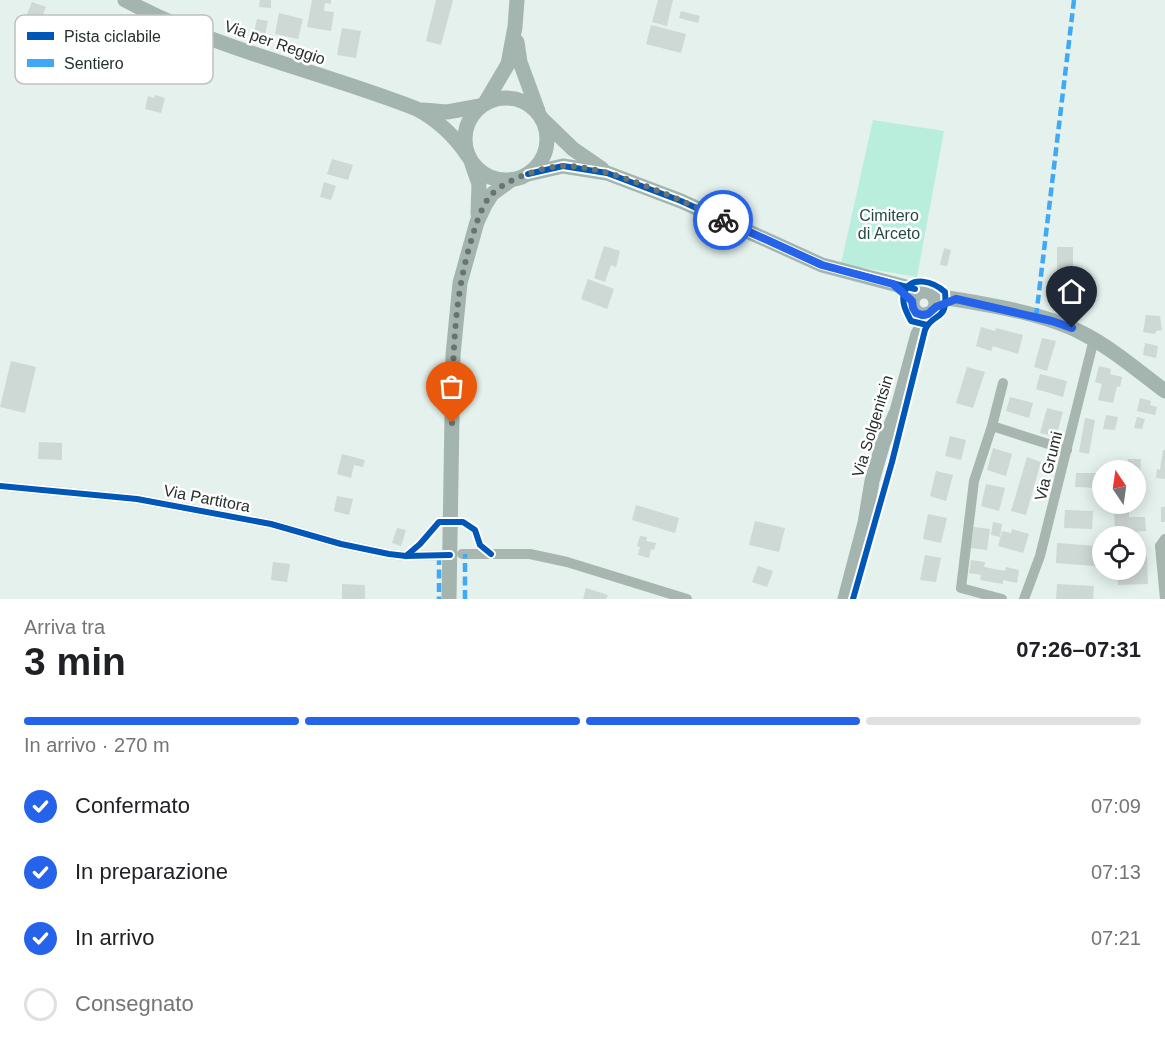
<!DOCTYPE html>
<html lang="it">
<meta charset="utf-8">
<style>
:root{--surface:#fff;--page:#f2f2f2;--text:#202124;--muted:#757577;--line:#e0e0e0;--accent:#2563eb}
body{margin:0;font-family:Arial,sans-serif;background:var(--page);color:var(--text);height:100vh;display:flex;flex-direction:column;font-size:22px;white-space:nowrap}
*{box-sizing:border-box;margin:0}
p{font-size:20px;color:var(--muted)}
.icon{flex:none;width:33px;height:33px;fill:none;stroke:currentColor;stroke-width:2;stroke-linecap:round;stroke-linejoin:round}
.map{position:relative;height:599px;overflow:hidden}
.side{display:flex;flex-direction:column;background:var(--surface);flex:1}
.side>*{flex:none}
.needle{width:39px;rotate:347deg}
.controls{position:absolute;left:1092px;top:460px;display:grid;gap:12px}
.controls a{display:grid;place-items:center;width:54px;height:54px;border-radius:50%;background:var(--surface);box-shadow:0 3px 15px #0003;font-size:30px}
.pin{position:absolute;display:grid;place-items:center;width:51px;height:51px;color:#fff;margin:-62px -26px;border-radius:50% 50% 50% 0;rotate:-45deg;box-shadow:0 0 6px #0007}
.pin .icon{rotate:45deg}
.courier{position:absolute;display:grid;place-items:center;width:60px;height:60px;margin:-30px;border:4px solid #2563eb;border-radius:50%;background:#fff;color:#222;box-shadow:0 2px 8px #0007}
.headline em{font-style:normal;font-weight:800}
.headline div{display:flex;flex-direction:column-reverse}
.headline{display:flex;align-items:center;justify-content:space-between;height:102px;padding:0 24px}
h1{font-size:39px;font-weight:800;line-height:45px}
.bar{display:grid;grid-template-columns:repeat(4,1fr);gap:9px 6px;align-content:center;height:72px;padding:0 24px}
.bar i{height:8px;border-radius:4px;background:var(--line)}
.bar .on{background:var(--accent)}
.bar p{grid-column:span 4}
ol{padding:0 24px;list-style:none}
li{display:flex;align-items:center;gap:18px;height:66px}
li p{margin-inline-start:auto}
li .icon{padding:6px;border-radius:50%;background:var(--accent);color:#fff;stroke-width:4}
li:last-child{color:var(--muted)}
li i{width:33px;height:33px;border:3px solid var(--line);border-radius:50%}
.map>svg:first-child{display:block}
.green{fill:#b9eedc}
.building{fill:#ced8d4}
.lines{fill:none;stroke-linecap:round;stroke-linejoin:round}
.street{stroke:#a8b6b0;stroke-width:10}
.secondary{stroke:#a4b4ae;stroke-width:15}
.quiet{stroke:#3fa9f5;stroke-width:4.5;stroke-dasharray:9 4.5;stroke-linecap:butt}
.cycleway-casing{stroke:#fff;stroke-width:10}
.cycleway{stroke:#0057b8;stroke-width:6}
.done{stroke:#697470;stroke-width:6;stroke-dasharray:0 10.8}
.route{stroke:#2563eb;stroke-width:8}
.labels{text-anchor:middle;stroke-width:5;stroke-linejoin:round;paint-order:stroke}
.street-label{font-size:16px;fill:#27302d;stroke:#fff}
.park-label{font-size:16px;fill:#214b3e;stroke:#fff}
.key{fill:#fff;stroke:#bec1c0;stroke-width:1.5}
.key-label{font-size:16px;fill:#27302d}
</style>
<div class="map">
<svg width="1165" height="599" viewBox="0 0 1165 599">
<rect width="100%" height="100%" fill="#e4f1ec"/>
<path class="green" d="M873,120l71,11 -27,146 -76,-13z"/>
<g class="building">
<path d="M260,0h11v8l-12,-1z"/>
<path d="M312,0h19v4l-6,-1 -1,8 10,1 -3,19 -24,-4z"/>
<path d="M436,0h17l-12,45 -15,-4z"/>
<path d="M658,0h15l-6,26 -15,-4z"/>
<path d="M32,2l14,5 -5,13 -14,-6z"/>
<path d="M681,11l19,5 -2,7 -19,-5z"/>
<path d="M279,13l24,6 -5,20 -23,-5z"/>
<path d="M257,19l11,2 -3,14 -11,-3z"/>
<path d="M651,25l35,9 -5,19 -35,-9z"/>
<path d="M342,28l19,3 -5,27 -19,-3z"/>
<path d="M155,95l10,3 -4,15 -16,-4 3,-13 6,2z"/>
<path d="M332,159l21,6 -5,15 -21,-6z"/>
<path d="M324,182l12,4 -5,14 -11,-3z"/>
<path d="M604,246l16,5 -4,16 -5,-2 -6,17 -11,-4z"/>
<rect x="1057" y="247" width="16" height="52"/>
<path d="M944,248l7,2 -4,16 -7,-1z"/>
<path d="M588,279l26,10 -7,20 -26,-10z"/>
<path d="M1146,315l14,1 2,14 -6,1 -1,3 -12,-2z"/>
<path d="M981,327l14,4 1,-3 27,7 -5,19 -25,-8 -2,5 -15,-5z"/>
<path d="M1042,338l14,3 -9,30 -13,-4z"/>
<path d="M1145,343l13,3 -2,12 -13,-3z"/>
<path d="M11,361l25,6 -11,46 -25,-6z"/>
<path d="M1099,366l12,3 -1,5 12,3 -2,10 -3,-1 -4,17 -15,-3 4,-16 -7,-2z"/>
<path d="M967,367l18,5 -12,36 -17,-5z"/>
<path d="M1040,374l27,7 -4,16 -27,-8z"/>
<path d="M1010,397l23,6 -4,15 -23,-7z"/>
<path d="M1140,398l11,3 -1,4 7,2 -2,8 -18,-4z"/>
<path d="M1047,408l16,4 -7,25 -16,-4z"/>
<path d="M1106,415l12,2 -3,13 -12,-1z"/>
<path d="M1137,417l8,2 -3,10 -8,-1z"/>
<path d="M1085,418l10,2 -6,34 -10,-2z"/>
<path d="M950,436l16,4 -5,20 -16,-4z"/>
<path d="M39,442l23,1v17l-24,-1z"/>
<path d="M993,448l19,6 -6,22 -19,-6z"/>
<path d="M1163,450h2v29l-9,-1 1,-9 3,1z"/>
<path d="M342,454l23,6 -2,7 -9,-2 -3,13 -14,-4z"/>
<path d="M1027,457l14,5 -15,53 -15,-4z"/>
<path d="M1128,459h13l-2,31h-3v-19h-9z"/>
<path d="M936,471l17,4 -7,26 -16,-5z"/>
<path d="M1076,473h26v15l-27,-1z"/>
<path d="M986,484l19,4 -6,23 -18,-5z"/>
<path d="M337,496l16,3 -4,16 -15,-4z"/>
<path d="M636,505l43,13 -4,15 -43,-13z"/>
<rect x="1161" y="507" width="4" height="15"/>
<path d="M1129,508v9h16l1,14 -15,1v5h-16l-1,-28z"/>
<path d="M1065,510l28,1 -1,18 -28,-1z"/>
<path d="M928,514l19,4 -6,25 -18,-4z"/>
<path d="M755,521l30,7 -6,24 -30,-7z"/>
<path d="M993,522l9,2 -2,13 -9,-2z"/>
<path d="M974,527l16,2 -3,21 -16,-2z"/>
<path d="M397,528l9,2 -5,16 -9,-3z"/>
<path d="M1012,529l17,5 -6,19 -25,-7 4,-15 9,2z"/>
<path d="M640,536l7,1 -1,4 10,2 -2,7 -3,-1 -2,9 -11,-3 2,-8 -3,-1z"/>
<path d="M1057,543l39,3 -1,20 -39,-3z"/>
<path d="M925,555l16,3 -5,24 -16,-2z"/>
<path d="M1136,556h11l1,28 -30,1 -1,-15h19z"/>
<path d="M971,560l14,2 -1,5 21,4 1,-4 13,3 -2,13 -14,-3v4l-23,-4 1,-5 -12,-2z"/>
<path d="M273,562l17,2 -3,18 -16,-2z"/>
<path d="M758,566l15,5 -6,16 -15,-5z"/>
<path d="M342,584l23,1v14h-23z"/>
<path d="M1057,584l37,2 -1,13h-37z"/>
<path d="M586,588l22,7 -2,4h-23z"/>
</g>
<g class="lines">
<g class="street">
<path d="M992,426l11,-43"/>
<path d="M0,486l137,13 134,25 70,20 48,10 17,2 44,-1"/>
<path d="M462,554h68l37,8 120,37"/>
<path d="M1002,599l-41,-11 13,-107 18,-55 75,24"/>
<path d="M1024,599l16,-43 54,-217"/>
<path d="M1165,599l-5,-53 5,-7"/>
</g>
<g class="secondary">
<path d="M125,0c92,50 195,71 292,109 22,12 37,26 51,47"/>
<path d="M517,42l3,20 18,49"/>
<circle cx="506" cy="139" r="41"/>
<path d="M485,103l23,-39 7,-37 2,-27"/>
<path d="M423,110l24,2 33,-6"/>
<path d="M543,120l30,29 29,20"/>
<path d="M472,164l7,20 -1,30"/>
<path d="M528,174l35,-8 44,7 74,28 141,64 99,26"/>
<circle cx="924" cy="303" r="12"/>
<path d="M934,296c45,7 108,16 148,37 30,15 56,38 83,58"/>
<path d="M449,599l4,-244 7,-72 17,-61 8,-17 7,-11 19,-14"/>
<path d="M845,599l20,-76 7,-42 11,-38 14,-32 21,-77 10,-20"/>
</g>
<g class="quiet">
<path d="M1036,317l38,-317"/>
<path d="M439,556v43"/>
<path d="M465,599v-45"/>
</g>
<g class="cycleway-casing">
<g id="cycleway">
<path d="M528,174l35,-8 44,7 74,28 141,64 93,24"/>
<path d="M0,486l137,13 134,25 70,20 48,10 17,2 44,-1"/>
<path d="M406,556l14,-12 19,-22h24l12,8 5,15 11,9"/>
<path d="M853,599l39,-137 33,-132c8,-19 23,-7 20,-38 -11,-10 -34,-18 -41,1 -3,10 3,20 7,28l16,4"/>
</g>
</g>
<use href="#cycleway" class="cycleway"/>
</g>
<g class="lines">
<path class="done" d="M452,423c1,-63 1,-125 20,-185 4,-14 9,-30 18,-42 14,-16 53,-30 74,-30 44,-1 119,35 159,54"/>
<path class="route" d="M723,220l99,45 71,19 19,17 1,7 3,5 6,2 6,-1 8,-7 20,-8 96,22 20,7"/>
</g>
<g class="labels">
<g class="street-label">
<text transform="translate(275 42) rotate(19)" y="6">Via per Reggio</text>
<text transform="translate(872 426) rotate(-73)" y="6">Via Solgenitsin</text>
<text transform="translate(1048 466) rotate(-76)" y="6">Via Grumi</text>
<text transform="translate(207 498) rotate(11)" y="6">Via Partitora</text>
</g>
<g class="park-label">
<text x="889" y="221">Cimitero<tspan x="889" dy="18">di Arceto</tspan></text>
</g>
</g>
<rect x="15" y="15" width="198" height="69" rx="9" class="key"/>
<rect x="27" y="32" width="27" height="8" fill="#0057b8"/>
<rect x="27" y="59" width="27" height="8" fill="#3fa9f5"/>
<g class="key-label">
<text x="64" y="42">Pista ciclabile</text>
<text x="64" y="69">Sentiero</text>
</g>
</svg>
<div class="controls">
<a><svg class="needle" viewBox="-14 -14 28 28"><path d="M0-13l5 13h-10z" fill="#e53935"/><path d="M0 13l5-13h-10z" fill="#757577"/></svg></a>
<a><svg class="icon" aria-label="locate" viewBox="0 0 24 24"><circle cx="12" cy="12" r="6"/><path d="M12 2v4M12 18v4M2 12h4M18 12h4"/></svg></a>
</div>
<div class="pin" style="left:452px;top:423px;background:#ea580c"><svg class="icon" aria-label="bag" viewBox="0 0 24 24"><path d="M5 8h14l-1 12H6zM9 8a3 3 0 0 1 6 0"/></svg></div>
<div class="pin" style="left:1072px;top:328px;background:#1f2937"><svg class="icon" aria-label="home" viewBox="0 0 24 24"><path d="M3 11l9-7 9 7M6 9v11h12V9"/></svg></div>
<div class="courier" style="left:723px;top:220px"><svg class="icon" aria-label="bike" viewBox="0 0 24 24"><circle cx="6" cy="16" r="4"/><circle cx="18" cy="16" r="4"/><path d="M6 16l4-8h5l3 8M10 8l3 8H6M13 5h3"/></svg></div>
</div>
<section class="side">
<div class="headline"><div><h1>3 min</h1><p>Arriva tra</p></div><em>07:26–07:31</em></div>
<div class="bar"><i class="on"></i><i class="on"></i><i class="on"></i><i></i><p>In arrivo · 270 m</p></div>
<ol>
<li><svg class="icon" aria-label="check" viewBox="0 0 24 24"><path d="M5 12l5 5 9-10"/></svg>Confermato<p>07:09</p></li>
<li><svg class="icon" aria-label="check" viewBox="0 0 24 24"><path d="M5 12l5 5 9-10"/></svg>In preparazione<p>07:13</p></li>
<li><svg class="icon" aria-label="check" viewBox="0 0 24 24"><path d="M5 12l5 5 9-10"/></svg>In arrivo<p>07:21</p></li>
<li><i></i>Consegnato</li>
</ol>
</section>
